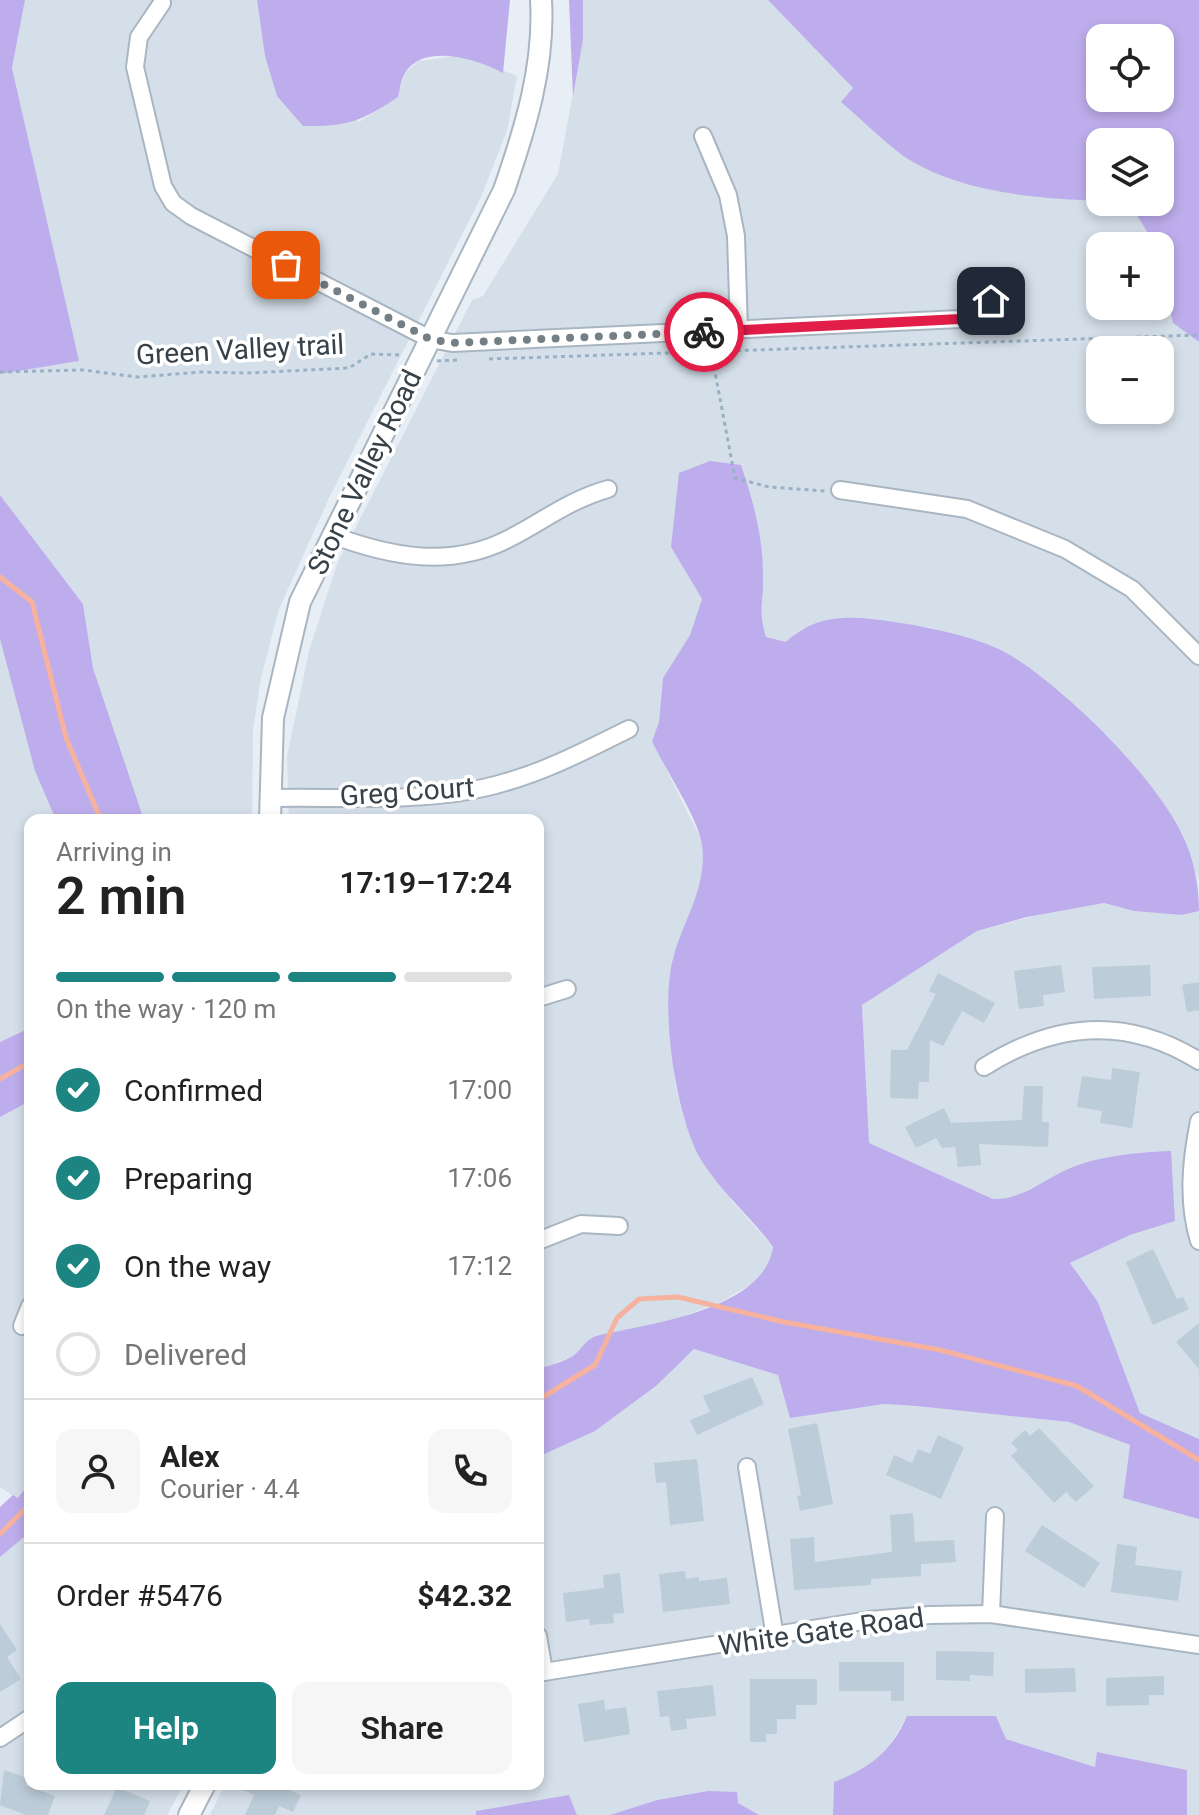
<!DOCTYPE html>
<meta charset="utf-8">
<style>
:root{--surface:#fff;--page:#f6f6f6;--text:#222;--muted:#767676;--line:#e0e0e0;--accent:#1c8581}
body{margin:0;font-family:Roboto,sans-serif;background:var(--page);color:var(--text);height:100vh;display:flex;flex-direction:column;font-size:30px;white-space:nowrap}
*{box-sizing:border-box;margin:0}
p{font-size:26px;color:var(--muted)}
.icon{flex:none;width:44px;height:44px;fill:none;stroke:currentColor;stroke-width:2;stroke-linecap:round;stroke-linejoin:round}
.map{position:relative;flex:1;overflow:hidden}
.drawer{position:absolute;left:24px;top:814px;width:520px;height:976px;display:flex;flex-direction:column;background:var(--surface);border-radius:16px;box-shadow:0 4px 12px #0003}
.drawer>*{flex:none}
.buttons{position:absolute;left:1086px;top:24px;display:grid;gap:16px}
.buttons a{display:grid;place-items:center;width:88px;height:88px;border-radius:16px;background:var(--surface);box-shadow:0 4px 12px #0003;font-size:40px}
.pin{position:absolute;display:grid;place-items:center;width:68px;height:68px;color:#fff;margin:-34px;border-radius:16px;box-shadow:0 4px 12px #0006}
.courier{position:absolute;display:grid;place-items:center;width:80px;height:80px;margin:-40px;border:6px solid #e11d48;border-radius:50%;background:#fff;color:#222;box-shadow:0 2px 10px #0007}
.head em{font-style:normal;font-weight:600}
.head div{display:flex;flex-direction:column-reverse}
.head{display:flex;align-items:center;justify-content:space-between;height:136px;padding:0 32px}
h1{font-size:52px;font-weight:600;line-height:60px}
.bar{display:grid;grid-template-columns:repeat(4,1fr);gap:12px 8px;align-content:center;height:96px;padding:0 32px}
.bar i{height:10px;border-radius:6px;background:var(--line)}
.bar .selected{background:var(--accent)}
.bar p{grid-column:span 4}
.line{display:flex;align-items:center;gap:20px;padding:0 32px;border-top:2px solid var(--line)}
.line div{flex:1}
.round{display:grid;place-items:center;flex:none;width:84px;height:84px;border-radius:16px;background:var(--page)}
ol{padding:0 32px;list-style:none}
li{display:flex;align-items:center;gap:24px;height:88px}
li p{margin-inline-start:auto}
li .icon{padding:8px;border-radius:50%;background:var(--accent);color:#fff;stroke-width:4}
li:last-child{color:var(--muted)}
li i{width:44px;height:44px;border:4px solid var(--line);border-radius:50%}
.button{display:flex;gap:16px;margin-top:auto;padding:16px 32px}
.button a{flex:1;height:92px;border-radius:16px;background:var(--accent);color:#fff;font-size:32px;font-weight:600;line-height:92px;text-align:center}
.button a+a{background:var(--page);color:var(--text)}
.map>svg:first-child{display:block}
.residential{fill:#d5dfe9;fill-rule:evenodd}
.green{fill:#bdadec;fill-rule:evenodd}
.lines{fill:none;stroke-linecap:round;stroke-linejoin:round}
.stream{stroke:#f6b29f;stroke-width:5}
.building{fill:#bcccd8}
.minor-casing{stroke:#a9b6c1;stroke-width:20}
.tertiary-casing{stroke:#a9b6c1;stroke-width:24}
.path{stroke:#99b1c4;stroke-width:3;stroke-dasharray:4 4;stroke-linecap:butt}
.minor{stroke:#fff;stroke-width:16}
.tertiary{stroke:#fff;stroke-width:20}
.done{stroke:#747e85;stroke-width:8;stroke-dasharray:0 14.4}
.route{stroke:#e11d48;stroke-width:10}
.labels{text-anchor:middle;stroke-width:7;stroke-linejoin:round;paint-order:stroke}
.street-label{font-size:28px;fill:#364149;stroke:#fff}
</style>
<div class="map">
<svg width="1199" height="1815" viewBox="0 0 1199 1815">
<rect width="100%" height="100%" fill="#e7eef5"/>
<g class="residential">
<path d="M25,0h232l8,56 94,66 39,-25 7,-24 13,-12 47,-6 52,21 -10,55 -26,66 -151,299 -51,113 -18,69 -8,52 -1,90h-108l-51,-152 -10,-64 -83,-109v-121l78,-13 -66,-293z"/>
<path d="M583,0h185l86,89 -12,13 232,98 44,2 15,7 23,37h-56v60h60v-41l13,57 26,20v539l-17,-48 -33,-47 -87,-93 -54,-39 -78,-27 -130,3 -14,13 -20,-6 -7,-25 4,-30 -92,-35 31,52 -12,36 -27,43 -4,44 -7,19 50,100 1,38 -30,78 -3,66 5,62 10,38 47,78 41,46 -3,15 -15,20 -36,21 -50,18 -77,16 -20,20 -34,12v-549h-249l-2,-63 22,-106 28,-87 135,-264 11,-4 75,-122 25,-134zM1100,350h60v60h-60z"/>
<path d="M0,639l35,132 21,49h-26v208l-30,14z"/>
<path d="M1104,903l31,8 47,4 17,-4v528l-59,-26 -42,-111 -28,-39 60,-28 45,-14 -2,-16 -32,-53 -63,13 -69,34h-16l-125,-56 -6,-138 115,-74 91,-24z"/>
<path d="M30,1101v381l-12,17 -18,-12v-370z"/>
<path d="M694,1349l85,26 73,33 32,-4 32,2 153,16 61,23 -7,53 76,21v296h-12v-45l-89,-18 -3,15 -89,-28 -10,-23h-89l-22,37 -20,17 -31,12 -1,33h-74l-51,-24 -51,9 -47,15h-33l-8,-19 -92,15 -1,4h-266l15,-31h313v-327l57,-26 61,-45z"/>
<path d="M30,1532v252h154l-17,31h-167v-258z"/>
</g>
<g class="green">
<path d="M0,0h25l-13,68 67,293 -79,13z"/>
<path d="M257,0h253l-7,73c-24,-13 -79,-31 -98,0 -4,6 -5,17 -7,24 -36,24 -51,30 -95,29l-26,-30 -12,-40z"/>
<path d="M569,0h14v40l-10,56z"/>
<path d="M768,0h431v342l-26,-19 -13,-58v-19h-4l-23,-37 -15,-7h42v-60h-60v59c-65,-3 -142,-8 -198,-46 -21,-16 -41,-36 -61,-53l12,-14zM1100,38h60v60h-60z"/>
<path d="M710,461l31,4c13,38 23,76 22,116 0,26 -5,29 3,56l20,5c33,-30 66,-26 108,-20 34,5 86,15 116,33 56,34 144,121 172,179 12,25 17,50 17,77l-17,4 -48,-4 -30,-8 -77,14 -50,14 -115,74 7,138 124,56c32,1 55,-24 85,-34 30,-10 62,-13 93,-14l4,70 -45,14 -60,28 28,39 42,111 59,26v80l-76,-21 7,-53 -61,-23 -153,-16 -32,-2 -94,14 -12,-43 -84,-26 -38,37 -61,45 -57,26v-88c11,-4 26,-7 35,-13 8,-6 13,-17 23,-20 50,-12 168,-25 177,-89 -22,-30 -50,-53 -70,-84 -28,-43 -44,-160 -29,-208 11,-39 33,-67 28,-110 -3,-26 -38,-77 -50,-104l7,-19 4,-44 27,-43 12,-36 -31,-52 8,-74z"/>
<path d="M0,495l83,109 10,64 51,152h-88l-21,-49 -35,-132z"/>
<path d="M30,1028v73l-30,16v-75z"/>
<path d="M30,1482v50l-30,25v-50l13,-12 5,3z"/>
<path d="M907,1716h89l10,23 89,28 2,-15 90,18v45h-354l1,-33c36,-14 57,-30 73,-66z"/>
<path d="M708,1791l29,1 1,11 21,12h-149l47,-15z"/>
<path d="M569,1795l8,20h-101v-4z"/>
</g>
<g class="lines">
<g class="stream">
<path d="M0,577l32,25 34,136 35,82"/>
<path d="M0,1079l30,-17"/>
<path d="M538,1400l57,-35 22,-47 22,-19 39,-2 106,25 156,28 137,36 122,74"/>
<path d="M0,1534l30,-30"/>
</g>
</g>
<g class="building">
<path d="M1061,965l4,27 -22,3 1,11 -25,3 -5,-38z"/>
<path d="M1150,965l1,31 -57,3 -2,-32z"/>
<path d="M938,973l57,30 -11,20 -22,-12 -19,35 -13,-6 -1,42h-10l-1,17 -28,-1 1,-48h16l29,-56 -7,-3z"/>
<path d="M1199,982v28l-12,2 -5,-27z"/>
<path d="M1112,1068l28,4 -8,56 -32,-5 2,-12 -25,-4 5,-31 29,4z"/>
<path d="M1024,1086h19l-1,36h7l-1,25 -69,-3 2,21 -23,2 -3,-20 -13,1 -6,-10 -20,10 -11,-21 39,-19 7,15 71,-3z"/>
<path d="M1153,1249l24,50 6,-2 6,12 -36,16 -27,-63z"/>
<path d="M1199,1323v46l-23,-27z"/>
<path d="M752,1377l12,27 -67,31 -7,-15 20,-8 -7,-16z"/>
<path d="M817,1423l16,81 -33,7 -3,-15 4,-1 -13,-66z"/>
<path d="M1039,1428l55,58 -18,16 -10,-10 -12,11 -43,-47 7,-6 -7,-7 14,-13 5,6z"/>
<path d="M938,1435l26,12 -23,52 -55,-24 8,-20 18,8 6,-14 12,5z"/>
<path d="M697,1459l7,62 -34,4 -4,-43 -10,1 -2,-20z"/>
<path d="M913,1513l2,29 39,-2 2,22 -35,2v12l-50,3v6l-77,5 -4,-51 24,-2 1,25 77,-10 -2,-37z"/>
<path d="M1042,1525l58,38 -16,25 -59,-37z"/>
<path d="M1117,1544l20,3 -2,18 47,6 -4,30 -67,-9z"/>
<path d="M685,1571l1,8 13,-2v4l28,-3 3,26 -67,8 -4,-38z"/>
<path d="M620,1573l4,40 -11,1 1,9 -24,2 -1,-6 -23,3 -3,-29 41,-5 -1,-13z"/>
<path d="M0,1624l17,26 -10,7 14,22 -21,13z"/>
<path d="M936,1651l58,1 -1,24 -23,-1v6l-34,-1z"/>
<path d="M839,1662h65v39h-13v-10h-52z"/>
<path d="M1075,1668l1,24 -51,1v-24z"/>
<path d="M1164,1676v19h-15v10l-43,1v-28z"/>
<path d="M750,1679h67v26h-21v14h-19v15h-11v8h-16z"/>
<path d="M713,1685l3,31 -30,3 1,10 -16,2 -2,-15 -9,1 -3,-26z"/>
<path d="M604,1700l1,10 21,-3 4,27 -46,8 -6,-38z"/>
<path d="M4,1770l23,8 -2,7 30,11 -7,19h-22l-26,-10z"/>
<path d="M230,1784h46l25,11 -8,17 -14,-6 -4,9h-30l9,-20z"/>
<path d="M117,1787l33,14 -6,14h-40z"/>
</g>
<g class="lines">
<g class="minor-casing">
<g id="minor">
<path d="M162,3l-23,34 -4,30 28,119 10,17 18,13 239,123 22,4 508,-24 31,-18"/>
<path d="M703,136l25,59 8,41 3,94"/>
<path d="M840,490l127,19 98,40 67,40 67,67"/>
<path d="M332,535c59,22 119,34 178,3 35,-18 59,-38 98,-49"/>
<path d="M269,798c77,-2 162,7 237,-16 43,-12 82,-33 123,-53"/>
<path d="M538,998l29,-9"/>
<path d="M984,1067c71,-45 143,-51 215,-6"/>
<path d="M1199,1121c-8,40 -12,80 0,120"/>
<path d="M538,1241l43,-17 38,2"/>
<path d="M22,1326l8,-20"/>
<path d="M747,1467l28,170"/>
<path d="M991,1614l4,-98"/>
<path d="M538,1636l6,36"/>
<path d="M538,1673l331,-53 61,-5 61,-1 208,31"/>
<path d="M0,1738l30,-20"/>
</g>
</g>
<g class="tertiary-casing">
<g id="tertiary">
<path d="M270,820l3,-102 27,-116 204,-412c21,-61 41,-124 37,-190"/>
<path d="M189,1815l16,-31"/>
</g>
</g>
<g class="path">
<path d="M711,351l24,127 34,9 56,4"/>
<path d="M489,359l710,-24"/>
<path d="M437,361l21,-1"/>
<path d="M0,372l83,-2 55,7 63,-5 47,1 101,-5 22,-14 31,1"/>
</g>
<use href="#minor" class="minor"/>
<use href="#tertiary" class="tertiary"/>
</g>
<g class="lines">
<path class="done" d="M286,265l144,74 22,4 252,-11"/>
<path class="route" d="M704,332l256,-13 31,-18"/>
</g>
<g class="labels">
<g class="street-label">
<text transform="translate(240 349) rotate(-3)" y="10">Green Valley trail</text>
<text transform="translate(364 472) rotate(-64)" y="10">Stone Valley Road</text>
<text transform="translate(407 791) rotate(-4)" y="10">Greg Court</text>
<text transform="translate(821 1631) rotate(-8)" y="10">White Gate Road</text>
</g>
</g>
</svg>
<div class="buttons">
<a><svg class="icon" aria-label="locate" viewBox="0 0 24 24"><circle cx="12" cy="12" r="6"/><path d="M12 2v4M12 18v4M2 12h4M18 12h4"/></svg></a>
<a><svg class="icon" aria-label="layers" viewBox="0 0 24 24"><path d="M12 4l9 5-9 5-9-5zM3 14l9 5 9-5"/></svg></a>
<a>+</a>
<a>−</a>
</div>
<div class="pin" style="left:286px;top:265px;background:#ea580c"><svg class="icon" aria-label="bag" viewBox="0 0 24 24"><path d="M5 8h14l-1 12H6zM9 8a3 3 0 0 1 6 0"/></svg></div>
<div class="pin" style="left:991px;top:301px;background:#1f2937"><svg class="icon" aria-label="home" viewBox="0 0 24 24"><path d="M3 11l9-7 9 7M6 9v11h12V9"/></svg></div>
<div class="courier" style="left:704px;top:332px"><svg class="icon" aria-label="bike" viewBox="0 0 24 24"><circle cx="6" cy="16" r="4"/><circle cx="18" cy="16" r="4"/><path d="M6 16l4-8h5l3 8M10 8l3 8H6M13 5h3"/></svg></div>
<section class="drawer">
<div class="head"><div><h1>2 min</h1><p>Arriving in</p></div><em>17:19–17:24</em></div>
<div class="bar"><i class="selected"></i><i class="selected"></i><i class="selected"></i><i></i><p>On the way · 120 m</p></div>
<ol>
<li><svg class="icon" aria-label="check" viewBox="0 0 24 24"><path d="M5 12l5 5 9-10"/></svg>Confirmed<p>17:00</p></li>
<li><svg class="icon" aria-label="check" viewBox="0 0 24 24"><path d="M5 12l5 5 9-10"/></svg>Preparing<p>17:06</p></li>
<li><svg class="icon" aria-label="check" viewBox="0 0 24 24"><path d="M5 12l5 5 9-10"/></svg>On the way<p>17:12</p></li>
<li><i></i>Delivered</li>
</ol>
<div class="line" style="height:144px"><a class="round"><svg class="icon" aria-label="person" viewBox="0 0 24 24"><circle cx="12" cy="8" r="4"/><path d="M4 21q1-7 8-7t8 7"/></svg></a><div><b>Alex</b><p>Courier · 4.4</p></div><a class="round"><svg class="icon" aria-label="phone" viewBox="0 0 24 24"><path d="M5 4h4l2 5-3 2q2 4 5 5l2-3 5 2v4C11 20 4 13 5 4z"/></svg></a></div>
<div class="line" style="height:104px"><div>Order #5476</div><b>$42.32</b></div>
<div class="button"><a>Help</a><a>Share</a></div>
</section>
</div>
